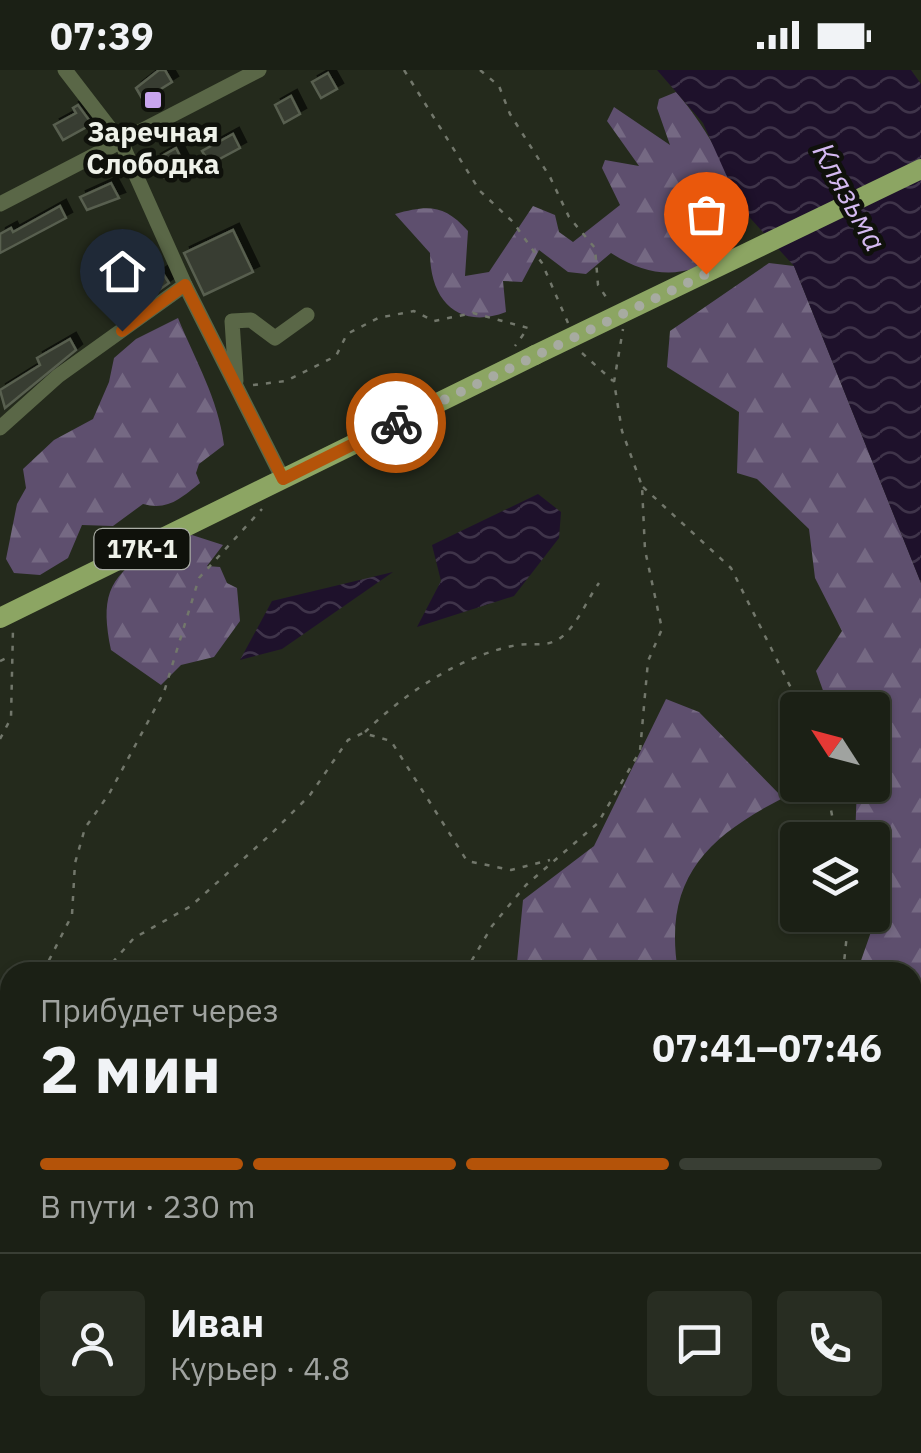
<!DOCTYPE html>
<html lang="ru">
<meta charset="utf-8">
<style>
:root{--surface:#1b2015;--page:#282d22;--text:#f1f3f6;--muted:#a0a3a0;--line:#393e34;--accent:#b45309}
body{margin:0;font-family:"IBM Plex Sans",sans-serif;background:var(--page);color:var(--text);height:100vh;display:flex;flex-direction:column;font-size:38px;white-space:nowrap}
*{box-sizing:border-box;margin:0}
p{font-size:32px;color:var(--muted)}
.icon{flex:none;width:55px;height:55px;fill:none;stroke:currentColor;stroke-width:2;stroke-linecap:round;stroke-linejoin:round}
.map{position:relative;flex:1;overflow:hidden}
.sheet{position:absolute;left:0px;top:892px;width:922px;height:492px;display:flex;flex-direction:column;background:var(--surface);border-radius:30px 30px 0 0;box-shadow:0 2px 8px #0004,0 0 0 2px var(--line)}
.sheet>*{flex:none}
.needle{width:65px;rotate:306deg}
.controls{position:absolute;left:780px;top:622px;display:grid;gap:20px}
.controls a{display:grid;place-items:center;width:110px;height:110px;border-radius:10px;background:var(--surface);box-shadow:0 2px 8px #0004,0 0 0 2px var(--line);font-size:50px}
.pin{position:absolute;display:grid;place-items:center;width:85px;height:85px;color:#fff;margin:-102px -42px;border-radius:50% 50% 50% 0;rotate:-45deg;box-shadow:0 0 10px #0007}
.pin .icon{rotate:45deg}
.courier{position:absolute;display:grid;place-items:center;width:100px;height:100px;margin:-50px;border:8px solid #b45309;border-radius:50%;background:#fff;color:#222;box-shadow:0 2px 12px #0007}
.summary em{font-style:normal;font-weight:700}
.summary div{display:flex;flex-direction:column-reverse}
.summary{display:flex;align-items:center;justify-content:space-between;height:170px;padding:0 40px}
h1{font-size:65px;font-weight:700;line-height:75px}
.bar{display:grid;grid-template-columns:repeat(4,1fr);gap:15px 10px;align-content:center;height:120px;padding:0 40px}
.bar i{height:12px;border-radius:8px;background:var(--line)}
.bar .on{background:var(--accent)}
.bar p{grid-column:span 4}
.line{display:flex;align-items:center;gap:25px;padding:0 40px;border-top:2px solid var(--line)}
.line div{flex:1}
.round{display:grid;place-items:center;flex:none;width:105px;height:105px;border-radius:10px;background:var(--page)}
.status{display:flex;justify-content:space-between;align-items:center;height:70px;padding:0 50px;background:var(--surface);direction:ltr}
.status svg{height:28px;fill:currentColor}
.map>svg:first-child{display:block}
.forest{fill:url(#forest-firs)}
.water{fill:url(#water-waves)}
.building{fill:#393e30;stroke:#585f50;stroke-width:2.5;filter:url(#shadow)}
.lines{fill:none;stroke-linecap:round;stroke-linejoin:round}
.path{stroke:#72776b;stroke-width:2.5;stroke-dasharray:5 8;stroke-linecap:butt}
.minor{stroke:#5a6747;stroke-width:15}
.major{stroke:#8ca563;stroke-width:20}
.major-bridge{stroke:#8ca563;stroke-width:20}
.done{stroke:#a7aba1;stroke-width:10;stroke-dasharray:0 18}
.route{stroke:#b45309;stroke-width:12}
.poi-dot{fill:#c9a5ee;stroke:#0f110b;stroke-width:4}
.labels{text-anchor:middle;stroke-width:9;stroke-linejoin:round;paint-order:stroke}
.shield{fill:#0f110b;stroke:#abaea6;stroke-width:2.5}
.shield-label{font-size:25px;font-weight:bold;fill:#eef1e9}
.poi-label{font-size:28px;font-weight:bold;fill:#eef1e9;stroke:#0f110b}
.water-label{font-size:30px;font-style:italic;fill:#d4b9f1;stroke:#0f110b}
</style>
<div class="status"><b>07:39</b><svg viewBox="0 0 49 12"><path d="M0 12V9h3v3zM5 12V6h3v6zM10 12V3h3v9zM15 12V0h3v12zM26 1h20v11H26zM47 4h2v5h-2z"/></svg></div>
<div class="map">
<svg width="921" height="1383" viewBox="0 0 921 1383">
<defs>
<pattern id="forest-firs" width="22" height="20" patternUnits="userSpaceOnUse" patternTransform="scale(2.5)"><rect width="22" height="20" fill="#5e4f6e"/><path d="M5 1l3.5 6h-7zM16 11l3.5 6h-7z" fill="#756983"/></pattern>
<pattern id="water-waves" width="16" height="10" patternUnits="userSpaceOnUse" patternTransform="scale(2.5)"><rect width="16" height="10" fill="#1e112b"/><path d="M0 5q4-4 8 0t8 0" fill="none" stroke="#3f344a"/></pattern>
<filter id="shadow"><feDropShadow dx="6" dy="-6" stdDeviation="0" flood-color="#0009"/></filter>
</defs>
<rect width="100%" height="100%" fill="#242a1c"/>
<g class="forest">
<path d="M676,22c34,39 59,88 70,138 -41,45 -82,57 -135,23l-25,21 -18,-2 -29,-22 -17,32 -19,-1 3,31c-47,18 -76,-11 -76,-59l-35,-39c33,-9 49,-10 73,17l-3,45 24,-4 44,-66 22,9 4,17 14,10 47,-37 -18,-37 3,-8 34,6 -32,-45 7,-14 56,38 -13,-37 2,-9z"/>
<path d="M769,193l25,3 127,317v496l-8,19 -1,-126h-55l23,-66 -7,-21 -1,-45h-17l2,-55h15v-75h-42l-14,-39 26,-40 -27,-53 -6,-49 -52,-50 -20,-6 2,-61 -72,-45 3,-36z"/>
<path d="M178,248c18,44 40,80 46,127l-25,19 -3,9 4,10c-19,15 -32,28 -57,21l-30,22 -31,-1 -14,33 -28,17 -26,-2 -8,-14 11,-55 9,-16 -3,-19 31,-29 39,-21 16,-37 5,-24 22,-19z"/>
<path d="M192,465l31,10 -16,21 13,1 7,16 10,5 3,33 -26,36 -33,8 -20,20 -50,-35c-10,-50 -5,-72 38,-98 15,-9 26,-15 43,-17z"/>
<path d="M666,629l33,13 84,86c-78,40 -120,82 -105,174h-162l7,-72 71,-54z"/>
<path d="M921,1209v174h-70l3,-8h58l1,-145z"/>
</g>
<g class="water">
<path d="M657,0h254l10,14v499l-127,-317 -53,-58 -38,-85z"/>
<path d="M538,424l23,18 -2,26 -45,58 -97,31 24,-46 -9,-36z"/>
<path d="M393,502l-111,77 -42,11 32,-59z"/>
<path d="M921,1009v200l-8,21 -1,-202z"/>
</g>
<g class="building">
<path d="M159,0h6l7,12 -29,18 -7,-12z"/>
<path d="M328,3l9,16 -16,9 -9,-16z"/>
<path d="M291,26l9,18 -16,9 -9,-18z"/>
<path d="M78,35l14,19 -29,16 -9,-15 22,-12 -3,-5z"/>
<path d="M233,64l7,14 -30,16 -8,-13z"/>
<path d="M176,78l9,18 -21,11 -9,-17z"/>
<path d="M111,113l8,15 -32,12 -7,-13z"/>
<path d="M60,136l6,12 -66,35v-19l11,-6 2,4z"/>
<path d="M233,160l20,42 -49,23 -20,-42z"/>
<path d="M162,202l7,11 -44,31 -6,-11 31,-15 -3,-6z"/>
<path d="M70,269l6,11 -71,58 -5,-18 40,-25 -3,-7z"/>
</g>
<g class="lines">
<g class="path">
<path d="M404,0l76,121 33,31 29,41 26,60"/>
<path d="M480,0l19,16 11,28 40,63 19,40 26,31 3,37 10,15"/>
<path d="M582,283l31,28"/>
<path d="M253,315l33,-4 50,-25 11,-22 31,-16 36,-7 20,10 39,-8 55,15 -13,18"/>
<path d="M643,417l88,81 71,142"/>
<path d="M0,591l11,-5"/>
<path d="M365,662c39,-38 92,-74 147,-86 18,-5 36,4 52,-11 14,-12 24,-37 35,-52"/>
<path d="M0,669l11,-21 2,-89"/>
<path d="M826,715l11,55"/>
<path d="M43,902l29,-57 3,-52 10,-35 24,-34 55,-102 35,-114 63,-69"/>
<path d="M104,902l30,-34 57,-32 80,-72 39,-39 38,-55 15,-7 28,8 76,120 44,9 39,-10"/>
<path d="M465,902l27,-46 34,-41 72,-62 42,-72 8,-90 14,-32 -17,-79 -3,-64 -20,-55 -8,-49 9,-53"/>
<path d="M843,902l6,-57"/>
<path d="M0,919l10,12"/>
<path d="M0,972l10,-16"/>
<path d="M0,1023l10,-12"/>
<path d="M0,1329l10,7"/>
<path d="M0,1362l10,1"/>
<path d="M110,1383l3,-8"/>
<path d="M748,1383l3,-8"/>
</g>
<g class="minor">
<path d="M65,0l57,74 63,141 98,194"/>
<path d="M0,134l259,-134"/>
<path d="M236,311l-4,-60 19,-1 24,18 32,-23"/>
<path d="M0,358l58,-52 127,-91"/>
</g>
<path class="major" d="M0,548l535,-263"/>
<path class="major-bridge" d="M535,285l386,-186"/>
</g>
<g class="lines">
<path class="done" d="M396,353l310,-149"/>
<path class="route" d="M122,261l63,-46 98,194 113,-56"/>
</g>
<rect class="poi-dot" x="143" y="20" width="20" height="20" rx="5"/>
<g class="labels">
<rect class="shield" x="94.5" y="459" width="95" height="40" rx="8"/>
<g class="shield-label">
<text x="142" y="488">17К-1</text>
</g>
<g class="poi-label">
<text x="153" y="72">Заречная<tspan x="153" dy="32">Слободка</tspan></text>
</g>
<g class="water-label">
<text transform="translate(849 127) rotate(61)" y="10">Клязьма</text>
</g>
</g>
</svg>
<div class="controls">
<a><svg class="needle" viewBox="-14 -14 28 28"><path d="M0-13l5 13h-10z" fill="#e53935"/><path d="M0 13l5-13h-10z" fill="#a0a3a0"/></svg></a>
<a><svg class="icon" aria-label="layers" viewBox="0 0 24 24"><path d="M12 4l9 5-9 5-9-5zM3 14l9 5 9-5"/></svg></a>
</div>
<div class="pin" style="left:706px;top:204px;background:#ea580c"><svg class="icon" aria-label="bag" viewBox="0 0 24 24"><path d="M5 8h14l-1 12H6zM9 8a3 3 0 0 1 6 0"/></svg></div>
<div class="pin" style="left:122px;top:261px;background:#1f2937"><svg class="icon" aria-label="home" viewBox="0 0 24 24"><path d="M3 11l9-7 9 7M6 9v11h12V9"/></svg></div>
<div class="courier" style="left:396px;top:353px"><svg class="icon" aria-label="bike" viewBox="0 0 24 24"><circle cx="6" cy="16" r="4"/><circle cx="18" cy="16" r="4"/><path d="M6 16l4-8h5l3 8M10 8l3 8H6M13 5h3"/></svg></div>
<section class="sheet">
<div class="summary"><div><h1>2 мин</h1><p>Прибудет через</p></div><em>07:41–07:46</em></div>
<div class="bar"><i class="on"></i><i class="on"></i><i class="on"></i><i></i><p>В пути · 230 m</p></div>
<div class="line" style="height:180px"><a class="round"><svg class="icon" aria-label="person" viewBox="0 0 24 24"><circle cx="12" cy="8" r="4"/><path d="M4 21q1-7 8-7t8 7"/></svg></a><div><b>Иван</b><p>Курьер · 4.8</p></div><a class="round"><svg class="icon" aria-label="chat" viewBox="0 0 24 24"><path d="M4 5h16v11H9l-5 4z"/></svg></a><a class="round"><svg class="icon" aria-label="phone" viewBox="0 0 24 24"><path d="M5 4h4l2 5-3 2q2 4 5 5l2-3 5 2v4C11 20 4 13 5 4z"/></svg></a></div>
</section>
</div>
